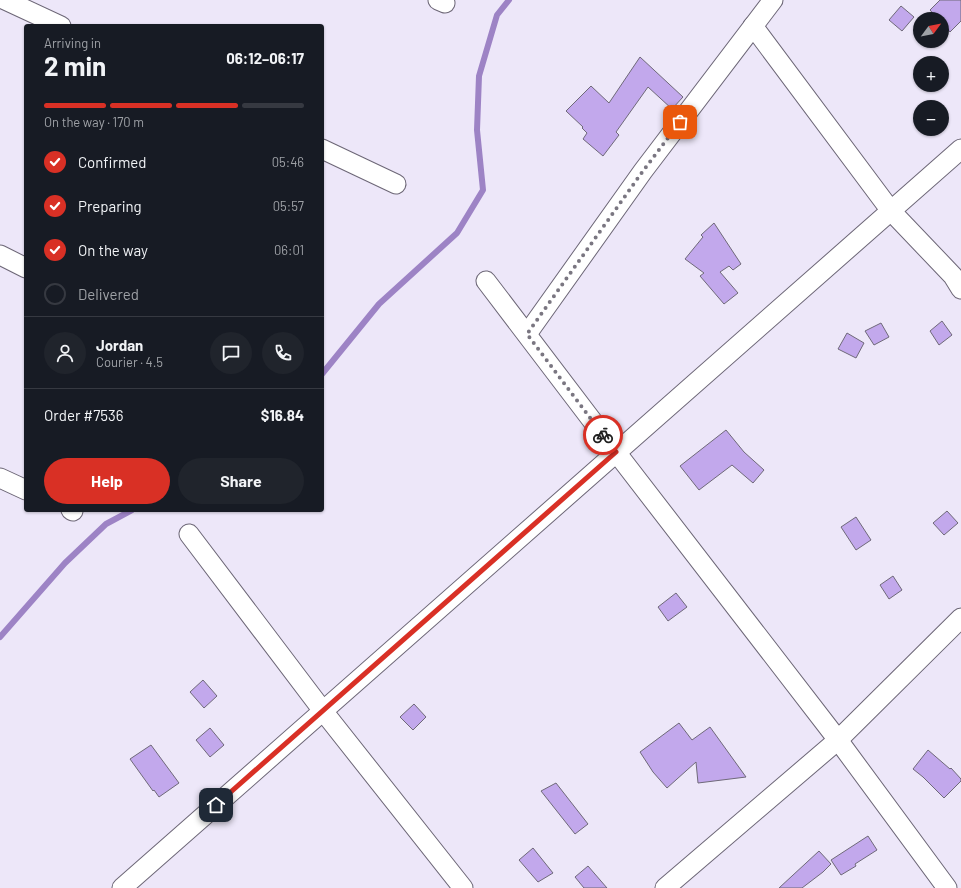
<!DOCTYPE html>
<meta charset="utf-8">
<style>
:root{--surface:#171b24;--page:#20242c;--text:#f1f3f6;--muted:#9ea1a6;--line:#363941;--accent:#d93025}
body{margin:0;font-family:Barlow,sans-serif;background:var(--page);color:var(--text);height:100vh;display:flex;flex-direction:column;font-size:15px;white-space:nowrap}
*{box-sizing:border-box;margin:0}
p{font-size:13px;color:var(--muted)}
.icon{flex:none;width:22px;height:22px;fill:none;stroke:currentColor;stroke-width:2;stroke-linecap:round;stroke-linejoin:round}
.map{position:relative;flex:1;overflow:hidden}
.details{position:absolute;left:24px;top:24px;width:300px;height:488px;display:flex;flex-direction:column;background:var(--surface);border-radius:4px;box-shadow:0 1px 3px #0004}
.details>*{flex:none}
.needle{width:26px;rotate:58deg}
.tools{position:absolute;left:913px;top:12px;display:grid;gap:8px}
.tools a{display:grid;place-items:center;width:36px;height:36px;border-radius:50%;background:var(--surface);box-shadow:0 1px 3px #0004;font-size:20px}
.pin{position:absolute;display:grid;place-items:center;width:34px;height:34px;color:#fff;margin:-17px;border-radius:8px;box-shadow:0 2px 6px #0006}
.courier{position:absolute;display:grid;place-items:center;width:40px;height:40px;margin:-20px;border:3px solid #d93025;border-radius:50%;background:#fff;color:#222;box-shadow:0 1px 5px #0007}
.overview em{font-style:normal;font-weight:700}
.overview div{display:flex;flex-direction:column-reverse}
.overview{display:flex;align-items:center;justify-content:space-between;height:68px;padding:0 20px}
h1{font-size:26px;font-weight:700;line-height:30px}
.bar{display:grid;grid-template-columns:repeat(4,1fr);gap:6px 4px;align-content:center;height:48px;padding:0 20px}
.bar i{height:5px;border-radius:3px;background:var(--line)}
.bar .selected{background:var(--accent)}
.bar p{grid-column:span 4}
.line{display:flex;align-items:center;gap:10px;padding:0 20px;border-top:1px solid var(--line)}
.line div{flex:1}
.round{display:grid;place-items:center;flex:none;width:42px;height:42px;border-radius:21px;background:var(--page)}
ol{padding:0 20px;list-style:none}
li{display:flex;align-items:center;gap:12px;height:44px}
li p{margin-inline-start:auto}
li .icon{padding:4px;border-radius:50%;background:var(--accent);color:#fff;stroke-width:4}
li:last-child{color:var(--muted)}
li i{width:22px;height:22px;border:2px solid var(--line);border-radius:50%}
.button{display:flex;gap:8px;margin-top:auto;padding:8px 20px}
.button a{flex:1;height:46px;border-radius:24px;background:var(--accent);color:#fff;font-size:16px;font-weight:700;line-height:46px;text-align:center}
.button a+a{background:var(--page);color:var(--text)}
.map>svg:first-child{display:block}
.lines{fill:none;stroke-linecap:round;stroke-linejoin:round}
.stream{stroke:#9d83c5;stroke-width:6}
.building{fill:#c2a8ec;stroke:#6f6979}
.street-casing{stroke:#6c6676;stroke-width:21}
.street{stroke:#fff;stroke-width:19}
.done{stroke:#7a7681;stroke-width:4;stroke-dasharray:0 7.2}
.route{stroke:#d93025;stroke-width:5}
</style>
<div class="map">
<svg width="961" height="888" viewBox="0 0 961 888">
<rect width="100%" height="100%" fill="#ede7f9"/>
<g class="lines">
<g class="stream">
<path d="M322,374l57,-70 78,-71 26,-43 -6,-60 2,-54 18,-61 12,-15"/>
<path d="M0,637l65,-74 41,-39 26,-14"/>
</g>
</g>
<g class="building">
<path d="M940,0h21v21l-11,11 -8,-9v-4h-4l-8,-9z"/>
<path d="M901,6l13,11 -12,14 -13,-11z"/>
<path d="M640,57l43,40 -11,12 -24,-22 -32,45 3,3 -16,21 -20,-17 4,-6 -5,-5 1,-1 -17,-16 25,-25 18,17z"/>
<path d="M714,223l27,41 -8,6 -4,-4 -9,6 18,21 -14,11 -24,-28 4,-3 -19,-14 18,-22 -2,-2z"/>
<path d="M942,321l10,14 -13,10 -9,-14z"/>
<path d="M881,323l8,14 -15,8 -9,-14z"/>
<path d="M847,333l17,10 -8,15 -18,-9z"/>
<path d="M726,430l18,22 20,18 -11,13 -21,-18 -33,25 -19,-24z"/>
<path d="M947,511l11,12 -14,12 -11,-12z"/>
<path d="M856,517l15,23 -15,10 -15,-23z"/>
<path d="M893,576l9,14 -13,9 -9,-14z"/>
<path d="M676,593l11,14 -19,14 -10,-14z"/>
<path d="M203,680l14,16 -13,12 -14,-16z"/>
<path d="M414,704l12,13 -13,13 -13,-13z"/>
<path d="M679,723l13,17 18,-13 36,50 -48,6 -2,-21 -29,26 -14,-16 -13,-20z"/>
<path d="M210,728l14,17 -14,12 -14,-17z"/>
<path d="M151,745l28,38 -20,14 -5,-7 -1,1 -23,-32z"/>
<path d="M928,750l22,19 1,-1 10,11v2l-17,17 -21,-21 -10,-8z"/>
<path d="M556,783l32,41 -13,10 -34,-43z"/>
<path d="M868,836l9,14 -22,14 1,2 -15,9 -10,-15z"/>
<path d="M533,848l20,25 -15,9 -19,-22z"/>
<path d="M819,851l12,13 -8,8 -21,16h-23z"/>
<path d="M588,866l19,22h-23l-9,-11z"/>
</g>
<g class="lines">
<g class="street-casing">
<g id="street">
<path d="M5,0l56,26"/>
<path d="M438,0l7,3"/>
<path d="M753,26l138,185 62,65 8,13"/>
<path d="M322,149l74,35"/>
<path d="M0,255l26,13"/>
<path d="M486,281l130,171 222,288 109,148"/>
<path d="M527,334l116,-163 130,-171"/>
<path d="M0,478l26,12"/>
<path d="M71,510l2,1"/>
<path d="M189,534l134,177 140,177"/>
<path d="M122,888l839,-739"/>
<path d="M665,888l173,-148 123,-122"/>
</g>
</g>
<use href="#street" class="street"/>
</g>
<g class="lines">
<path class="done" d="M603,435l-76,-101 116,-163 37,-49"/>
<path class="route" d="M216,805l400,-353 -13,-17"/>
</g>
</svg>
<div class="tools">
<a><svg class="needle" viewBox="-14 -14 28 28"><path d="M0-13l5 13h-10z" fill="#e53935"/><path d="M0 13l5-13h-10z" fill="#9ea1a6"/></svg></a>
<a>+</a>
<a>−</a>
</div>
<div class="pin" style="left:680px;top:122px;background:#ea580c"><svg class="icon" aria-label="bag" viewBox="0 0 24 24"><path d="M5 8h14l-1 12H6zM9 8a3 3 0 0 1 6 0"/></svg></div>
<div class="pin" style="left:216px;top:805px;background:#1f2937"><svg class="icon" aria-label="home" viewBox="0 0 24 24"><path d="M3 11l9-7 9 7M6 9v11h12V9"/></svg></div>
<div class="courier" style="left:603px;top:435px"><svg class="icon" aria-label="bike" viewBox="0 0 24 24"><circle cx="6" cy="16" r="4"/><circle cx="18" cy="16" r="4"/><path d="M6 16l4-8h5l3 8M10 8l3 8H6M13 5h3"/></svg></div>
<section class="details">
<div class="overview"><div><h1>2 min</h1><p>Arriving in</p></div><em>06:12–06:17</em></div>
<div class="bar"><i class="selected"></i><i class="selected"></i><i class="selected"></i><i></i><p>On the way · 170 m</p></div>
<ol>
<li><svg class="icon" aria-label="check" viewBox="0 0 24 24"><path d="M5 12l5 5 9-10"/></svg>Confirmed<p>05:46</p></li>
<li><svg class="icon" aria-label="check" viewBox="0 0 24 24"><path d="M5 12l5 5 9-10"/></svg>Preparing<p>05:57</p></li>
<li><svg class="icon" aria-label="check" viewBox="0 0 24 24"><path d="M5 12l5 5 9-10"/></svg>On the way<p>06:01</p></li>
<li><i></i>Delivered</li>
</ol>
<div class="line" style="height:72px"><a class="round"><svg class="icon" aria-label="person" viewBox="0 0 24 24"><circle cx="12" cy="8" r="4"/><path d="M4 21q1-7 8-7t8 7"/></svg></a><div><b>Jordan</b><p>Courier · 4.5</p></div><a class="round"><svg class="icon" aria-label="chat" viewBox="0 0 24 24"><path d="M4 5h16v11H9l-5 4z"/></svg></a><a class="round"><svg class="icon" aria-label="phone" viewBox="0 0 24 24"><path d="M5 4h4l2 5-3 2q2 4 5 5l2-3 5 2v4C11 20 4 13 5 4z"/></svg></a></div>
<div class="line" style="height:52px"><div>Order #7536</div><b>$16.84</b></div>
<div class="button"><a>Help</a><a>Share</a></div>
</section>
</div>
